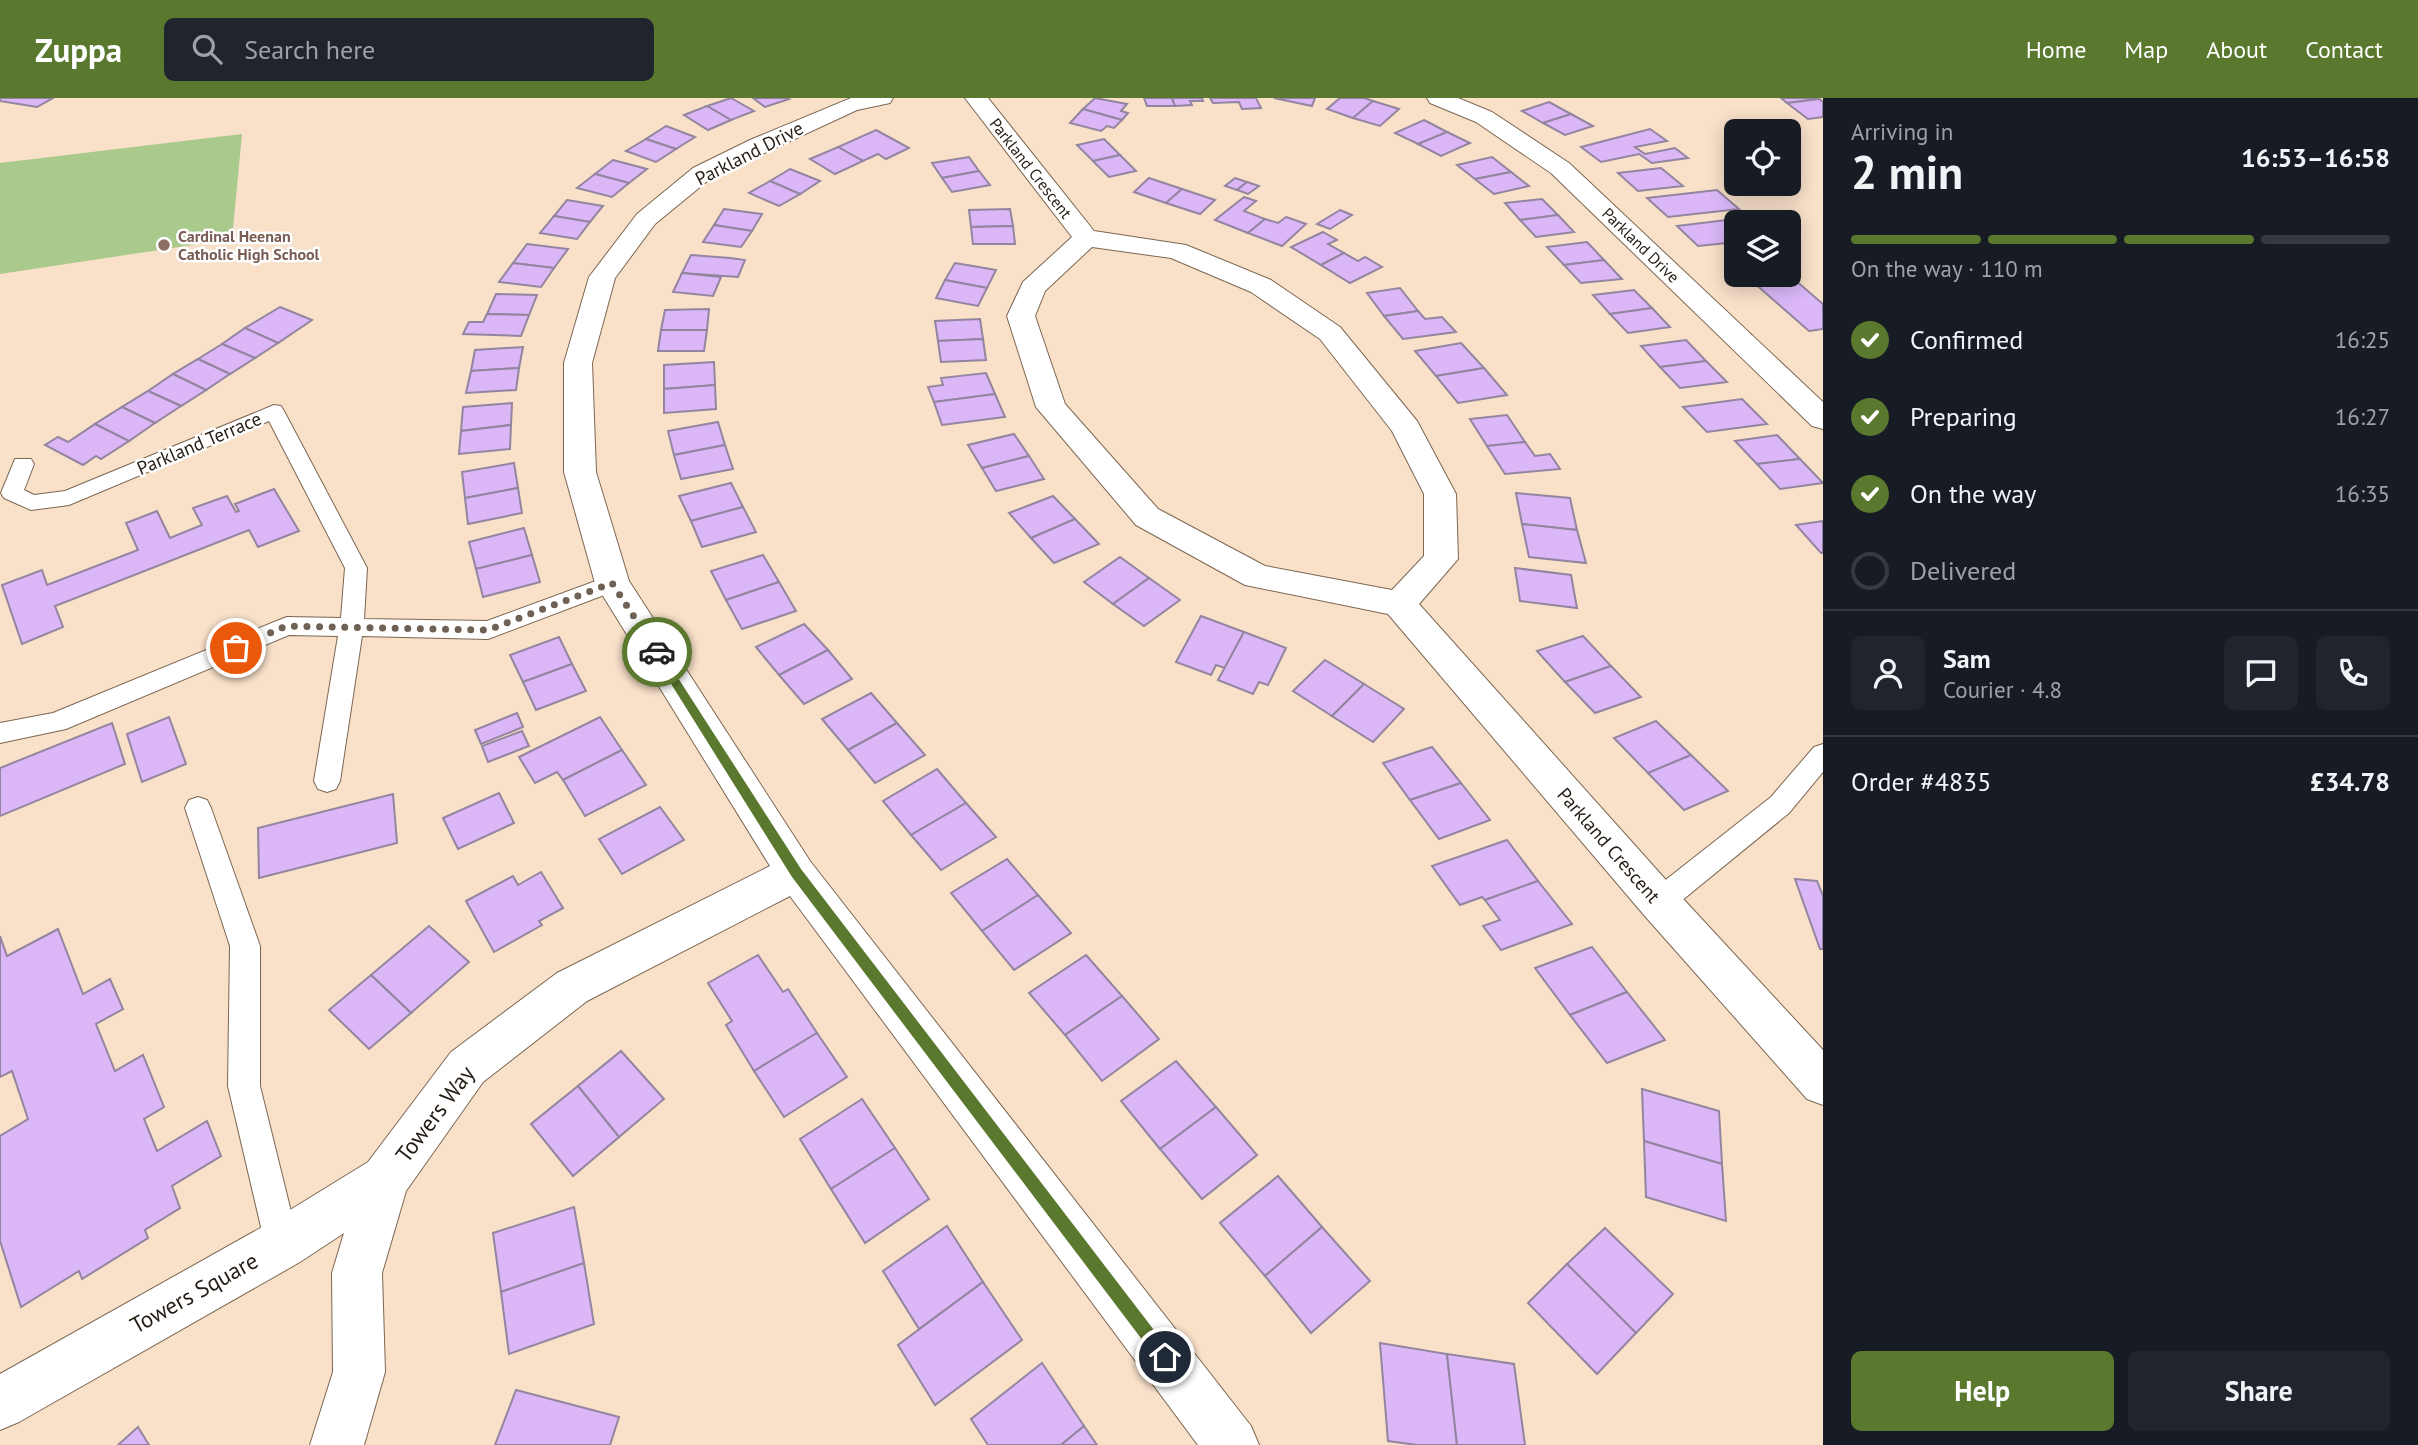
<!DOCTYPE html>
<meta charset="utf-8">
<style>
:root{--surface:#171b24;--page:#20242c;--text:#f1f3f6;--muted:#9ea1a6;--line:#363941;--accent:#5a782e}
body{margin:0;font-family:"PT Sans",sans-serif;background:var(--page);color:var(--text);height:100vh;display:flex;flex-direction:column;font-size:26px;white-space:nowrap}
*{box-sizing:border-box;margin:0}
p{font-size:23px;color:var(--muted)}
.icon{flex:none;width:38px;height:38px;fill:none;stroke:currentColor;stroke-width:2;stroke-linecap:round;stroke-linejoin:round}
.map{position:relative;flex:1;overflow:hidden}
.sheet{display:flex;flex-direction:column;background:var(--surface);width:595px}
.sheet>*{flex:none}
.buttons{position:absolute;left:1724px;top:21px;display:grid;gap:14px}
.buttons a{display:grid;place-items:center;width:77px;height:77px;border-radius:10px;background:var(--surface);box-shadow:0 4px 18px #0003;font-size:35px}
.pin{position:absolute;display:grid;place-items:center;width:60px;height:60px;color:#fff;margin:-30px;border:4px solid #fff;border-radius:50%;box-shadow:0 2px 7px #0007}
.courier{position:absolute;display:grid;place-items:center;width:70px;height:70px;margin:-35px;border:5px solid #5a782e;border-radius:50%;background:#fff;color:#222;box-shadow:0 2px 9px #0007}
.head em{font-style:normal;font-weight:600}
.head div{display:flex;flex-direction:column-reverse}
.head{display:flex;align-items:center;justify-content:space-between;height:119px;padding:0 28px}
h1{font-size:46px;font-weight:600;line-height:52px}
.bar{display:grid;grid-template-columns:repeat(4,1fr);gap:10px 7px;align-content:center;height:84px;padding:0 28px}
.bar i{height:9px;border-radius:5px;background:var(--line)}
.bar .on{background:var(--accent)}
.bar p{grid-column:span 4}
.line{display:flex;align-items:center;gap:18px;padding:0 28px;border-top:2px solid var(--line)}
.line div{flex:1}
.round{display:grid;place-items:center;flex:none;width:74px;height:74px;border-radius:10px;background:var(--page)}
ol{padding:0 28px;list-style:none}
li{display:flex;align-items:center;gap:21px;height:77px}
li p{margin-inline-start:auto}
li .icon{padding:7px;border-radius:50%;background:var(--accent);color:#fff;stroke-width:4}
li:last-child{color:var(--muted)}
li i{width:38px;height:38px;border:4px solid var(--line);border-radius:50%}
.action{display:flex;gap:14px;margin-top:auto;padding:14px 28px}
.action a{flex:1;height:80px;border-radius:10px;background:var(--accent);color:#fff;font-size:28px;font-weight:600;line-height:80px;text-align:center}
.action a+a{background:var(--page);color:var(--text)}
header{display:flex;align-items:center;gap:42px;box-sizing:border-box;height:98px;padding:0 35px;background:var(--accent);color:#fff}
header strong{font-size:33px}
nav{display:flex;gap:38px;margin-inline-start:auto;font-size:24px}
.search{width:490px;height:63px;background:var(--page);display:flex;align-items:center;gap:18px;box-sizing:border-box;padding:0 24px;border-radius:10px;color:var(--muted);font-size:26px}
main{display:flex;flex:1;min-height:0}
.map>svg:first-child{display:block}
.green{fill:#aac98c}
.building{fill:#dbb7f8;stroke:#93859f;stroke-width:2}
.lines{fill:none;stroke-linecap:round;stroke-linejoin:round}
.lane-casing{stroke:#7c6752;stroke-width:2}
.street-casing{stroke:#7c6752;stroke-width:2}
.lane{fill:#fff;fill-rule:evenodd}
.street{fill:#fff;fill-rule:evenodd}
.route{fill:#5a782e}
.done{stroke:#6f6153;stroke-width:7;stroke-dasharray:0 12.6}
.education-dot{fill:#8d6e63;stroke:#fff;stroke-width:2.5}
.labels{text-anchor:middle;stroke-width:5;stroke-linejoin:round;paint-order:stroke}
.far-street-label{font-size:16px;fill:#251d14;stroke:#fff}
.far-education-label{font-size:16px;font-weight:bold;fill:#785e54;stroke:#fff;text-anchor:start}
.street-label{font-size:19px;fill:#251d14;stroke:#fff}
.near-street-label{font-size:23px;fill:#251d14;stroke:#fff}
</style>
<header>
<strong>Zuppa</strong>
<div class="search"><svg class="icon" aria-label="search" viewBox="0 0 24 24"><circle cx="10" cy="10" r="6"/><path d="M15 15l6 6"/></svg>Search here</div>
<nav><a>Home</a><a>Map</a><a>About</a><a>Contact</a></nav>
</header>
<main>
<div class="map">
<svg width="1823" height="1347" viewBox="0 0 1823 1347">
<rect width="100%" height="100%" fill="#f8e0c9"/>
<path class="green" d="M242,36l-10,105 -232,35v-111z"/>
<g class="building">
<path d="M0,0h53l-16,9 -37,-6z"/>
<path d="M731,0l23,13 -23,9 -24,-14z"/>
<path d="M753,0h34l2,1 -24,8z"/>
<path d="M1095,0l32,6 -6,7 7,2 -6,7 -39,-11z"/>
<path d="M1144,0h28l3,8h-28z"/>
<path d="M1172,0h30l1,3h-13l2,4 -17,1z"/>
<path d="M1210,0h46l5,10 -19,1 -3,-7 -26,1z"/>
<path d="M1274,0h41l-3,8z"/>
<path d="M1340,0h24l9,3 -20,17 -26,-9z"/>
<path d="M1781,0h36l2,1 -32,4z"/>
<path d="M1819,1l4,3v15l-15,2 -21,-16z"/>
<path d="M1373,3l26,8 -19,17 -27,-8z"/>
<path d="M1549,4l22,12 -28,9 -21,-12z"/>
<path d="M707,8l24,14 -23,10 -24,-15z"/>
<path d="M1083,11l39,11 -8,8 -7,-2 -6,5 -31,-8z"/>
<path d="M1571,16l22,12 -28,9 -22,-12z"/>
<path d="M1424,22l23,12 -29,12 -23,-11z"/>
<path d="M666,28l29,11 -19,12 -30,-10z"/>
<path d="M1650,31l17,12 -32,6 10,7 30,-6 13,10 -36,5 -13,-9 -38,8 -20,-15z"/>
<path d="M876,32l33,18 -23,11 -8,-5 -15,7 -25,-14z"/>
<path d="M1447,34l23,11 -29,13 -23,-12z"/>
<path d="M646,41l30,10 -20,13 -30,-11z"/>
<path d="M1104,41l16,16 -27,6 -16,-16z"/>
<path d="M838,49l25,14 -28,13 -25,-15z"/>
<path d="M1120,57l16,16 -27,6 -16,-16z"/>
<path d="M969,59l10,14 -37,7 -10,-15z"/>
<path d="M1492,59l19,15 -36,7 -18,-14z"/>
<path d="M613,62l34,9 -18,14 -34,-9z"/>
<path d="M1661,70l22,18 -45,5 -20,-18z"/>
<path d="M790,71l30,12 -20,13 -30,-13z"/>
<path d="M979,73l11,14 -38,7 -10,-14z"/>
<path d="M1511,74l18,14 -35,8 -19,-15z"/>
<path d="M595,76l34,9 -17,14 -35,-9z"/>
<path d="M1149,80l33,11 -16,14 -32,-11z"/>
<path d="M1235,80l12,4 -10,8 -12,-4z"/>
<path d="M770,83l30,13 -21,12 -30,-13z"/>
<path d="M1247,84l12,4 -11,8 -11,-4z"/>
<path d="M1182,91l33,11 -15,14 -34,-11z"/>
<path d="M1717,92l22,19 -71,8 -21,-19z"/>
<path d="M1244,99l12,4 -12,10 21,8 -17,14 -33,-13z"/>
<path d="M1542,101l16,16 -38,5 -15,-17z"/>
<path d="M567,102l36,6 -13,16 -36,-6z"/>
<path d="M724,111l38,5 -10,17 -38,-6z"/>
<path d="M1010,111l3,17 -42,1 -2,-17z"/>
<path d="M1340,112l12,5 -22,14 -13,-5z"/>
<path d="M1558,117l16,17 -38,5 -16,-17z"/>
<path d="M554,118l36,6 -13,17 -37,-6z"/>
<path d="M1286,119l20,7 -24,22 -34,-13 17,-14 13,4z"/>
<path d="M1735,121l3,3 -2,20 -38,4 -21,-20z"/>
<path d="M714,127l38,6 -11,16 -38,-5z"/>
<path d="M1013,128l2,18h-42l-2,-17z"/>
<path d="M1323,134l14,8 -9,4 16,9 -23,12 -30,-18z"/>
<path d="M1587,144l17,18 -40,5 -17,-18z"/>
<path d="M527,146l41,5 -14,19 -41,-5z"/>
<path d="M1344,155l14,8 7,-4 17,10 -32,16 -29,-18z"/>
<path d="M691,157l39,3 15,2 -7,17 -56,-4z"/>
<path d="M1604,162l18,19 -41,4 -17,-18z"/>
<path d="M513,165l41,5 -13,19 -42,-5z"/>
<path d="M955,165l41,7 -9,18 -42,-8z"/>
<path d="M682,175l39,4 -8,19 -40,-4z"/>
<path d="M1788,176l35,30v25l-14,2 -64,-56z"/>
<path d="M945,182l42,8 -9,18 -42,-8z"/>
<path d="M1400,190l18,23 -34,5 -17,-23z"/>
<path d="M1634,192l18,18 -42,6 -17,-19z"/>
<path d="M496,196l41,1 -8,20 -42,-1z"/>
<path d="M280,209l32,13 -34,23 -33,-15z"/>
<path d="M1652,210l18,19 -42,6 -18,-19z"/>
<path d="M709,211l-2,21h-46l4,-20z"/>
<path d="M1418,213l7,8 17,-2 14,15 -53,7 -19,-23z"/>
<path d="M487,216l42,1 -8,21 -58,-2 6,-12h14z"/>
<path d="M980,221l3,20 -45,2 -3,-20z"/>
<path d="M245,230l33,15 -23,15 -33,-14z"/>
<path d="M661,232h46l-3,21h-46z"/>
<path d="M983,241l3,21 -45,2 -3,-21z"/>
<path d="M1686,242l20,21 -46,6 -19,-21z"/>
<path d="M1461,245l23,25 -48,8 -21,-25z"/>
<path d="M222,246l33,14 -25,16 -32,-15z"/>
<path d="M523,249l-4,21 -48,3 4,-21z"/>
<path d="M198,261l32,15 -24,16 -33,-16z"/>
<path d="M1706,263l21,21 -47,6 -20,-21z"/>
<path d="M714,264l1,23 -51,4v-24z"/>
<path d="M519,270l-3,22 -50,3 5,-22z"/>
<path d="M1484,270l23,27 -49,8 -22,-27z"/>
<path d="M986,275l9,21 -61,8 -6,-15 15,-2 -2,-7z"/>
<path d="M173,276l33,16 -25,16 -33,-15z"/>
<path d="M715,287l1,24 -52,4v-24z"/>
<path d="M148,293l33,15 -26,17 -33,-16z"/>
<path d="M995,296l10,23 -63,8 -8,-23z"/>
<path d="M1742,301l25,25 -60,8 -24,-25z"/>
<path d="M512,305l-1,22 -50,6 2,-24z"/>
<path d="M122,309l33,16 -26,18 -34,-17z"/>
<path d="M1507,317l18,27 -38,4 -17,-27z"/>
<path d="M718,324l7,23 -51,10 -6,-24z"/>
<path d="M95,326l34,17 -28,18 -5,-3 -13,9 -38,-20 13,-8 10,5z"/>
<path d="M511,327l-1,24 -51,5 2,-23z"/>
<path d="M1014,336l15,22 -47,12 -14,-23z"/>
<path d="M1777,337l23,24 -43,5 -22,-23z"/>
<path d="M1525,344l10,14 15,-2 10,15 -55,5 -18,-28z"/>
<path d="M725,347l8,24 -52,10 -7,-24z"/>
<path d="M1029,358l15,23 -48,12 -14,-23z"/>
<path d="M1800,361l23,24 -43,6 -23,-25z"/>
<path d="M514,365l4,25 -53,10 -3,-26z"/>
<path d="M731,385l12,24 -52,14 -12,-25z"/>
<path d="M518,390l4,25 -54,11 -3,-26z"/>
<path d="M274,391l25,42 -41,16 -9,-17 -194,76 8,21 -41,17 -20,-59 40,-15 5,15 91,-35 -12,-27 31,-12 13,27 32,-13 -9,-17 34,-12 9,16 3,-1 -4,-7z"/>
<path d="M1516,395l54,5 7,32 -55,-6z"/>
<path d="M1053,398l22,23 -44,19 -22,-25z"/>
<path d="M743,409l13,25 -54,15 -11,-26z"/>
<path d="M1075,421l24,25 -45,19 -23,-25z"/>
<path d="M1823,423v32h-2l-25,-28z"/>
<path d="M1522,426l55,6 9,33 -57,-6z"/>
<path d="M524,430l8,27 -56,14 -7,-27z"/>
<path d="M532,457l8,27 -57,15 -7,-28z"/>
<path d="M763,457l16,27 -53,18 -15,-29z"/>
<path d="M1120,459l29,21 -36,26 -29,-22z"/>
<path d="M1515,470l56,7 6,33 -57,-7z"/>
<path d="M1149,480l31,22 -36,26 -31,-22z"/>
<path d="M779,484l17,29 -54,18 -16,-29z"/>
<path d="M1201,518l43,16 -19,36 -9,-3 -5,10 -35,-13z"/>
<path d="M804,526l24,26 -49,25 -23,-28z"/>
<path d="M1244,534l42,16 -18,37 -9,-3 -6,12 -35,-14z"/>
<path d="M1583,538l28,30 -46,16 -28,-31z"/>
<path d="M559,539l13,27 -49,18 -13,-27z"/>
<path d="M828,552l24,29 -48,25 -25,-29z"/>
<path d="M1325,562l39,24 -32,32 -39,-25z"/>
<path d="M572,566l14,27 -50,19 -13,-28z"/>
<path d="M1611,568l30,31 -46,16 -30,-31z"/>
<path d="M1364,586l40,25 -31,33 -41,-26z"/>
<path d="M871,595l26,30 -49,27 -26,-31z"/>
<path d="M517,615l6,14 -42,17 -6,-14z"/>
<path d="M169,619l17,47 -44,18 -15,-48z"/>
<path d="M600,619l22,33 -59,30 -6,-8 -22,11 -16,-26z"/>
<path d="M1656,623l35,34 -43,18 -34,-35z"/>
<path d="M112,625l13,41 -125,52v-48z"/>
<path d="M897,625l28,32 -50,28 -27,-33z"/>
<path d="M522,633l7,15 -41,16 -6,-16z"/>
<path d="M1432,649l29,36 -51,17 -27,-37z"/>
<path d="M622,652l24,35 -61,31 -22,-36z"/>
<path d="M1691,657l37,36 -44,19 -36,-37z"/>
<path d="M937,671l29,34 -55,32 -28,-34z"/>
<path d="M1461,685l29,37 -51,19 -29,-39z"/>
<path d="M499,695l15,30 -56,26 -15,-31z"/>
<path d="M393,696l4,49 -138,35 -1,-50z"/>
<path d="M966,705l30,34 -55,33 -30,-35z"/>
<path d="M660,709l24,33 -62,34 -23,-35z"/>
<path d="M1507,742l31,41 -53,19 -3,-3 -22,8 -28,-39z"/>
<path d="M1007,761l31,36 -56,36 -31,-38z"/>
<path d="M541,774l22,36 -24,13 3,4 -48,27 -28,-51 47,-25 5,9z"/>
<path d="M1795,781l22,2 6,15v53h-3z"/>
<path d="M1538,783l34,43 -71,26 -18,-24 17,-6 -15,-20z"/>
<path d="M1038,797l33,38 -57,37 -32,-39z"/>
<path d="M429,828l40,36 -58,51 -40,-38z"/>
<path d="M58,831l25,65 27,-15 13,30 -27,15 19,47 28,-16 21,52 -20,12 13,32 50,-30 14,35 -49,30 8,22 -35,22 3,8 -66,41 -3,-8 -58,36 -21,-66v-105l28,-17 -16,-48 -12,6v-141l7,20z"/>
<path d="M1592,849l35,45 -57,23 -35,-47z"/>
<path d="M758,857l25,37 5,-3 29,44 -63,38 -28,-46 6,-4 -24,-38z"/>
<path d="M1086,857l36,41 -57,39 -36,-42z"/>
<path d="M371,877l40,38 -42,36 -40,-39z"/>
<path d="M1627,894l38,48 -58,23 -37,-48z"/>
<path d="M1122,898l37,43 -57,42 -37,-46z"/>
<path d="M817,935l30,44 -63,40 -30,-46z"/>
<path d="M621,953l43,48 -45,38 -41,-51z"/>
<path d="M1176,963l40,46 -56,42 -39,-48z"/>
<path d="M578,988l41,51 -46,39 -42,-52z"/>
<path d="M1642,991l77,22 3,53 -78,-23z"/>
<path d="M862,1001l33,49 -64,41 -31,-50z"/>
<path d="M1216,1009l41,48 -55,44 -42,-50z"/>
<path d="M1644,1043l78,23 4,57 -80,-24z"/>
<path d="M895,1050l34,51 -64,44 -34,-54z"/>
<path d="M1278,1078l44,51 -57,49 -45,-53z"/>
<path d="M574,1109l10,56 -83,29 -8,-59z"/>
<path d="M947,1128l36,56 -64,47 -36,-58z"/>
<path d="M1322,1129l48,54 -59,52 -46,-57z"/>
<path d="M1605,1130l68,66 -37,39 -69,-69z"/>
<path d="M584,1165l10,61 -85,30 -8,-62z"/>
<path d="M1567,1166l69,69 -39,41 -69,-71z"/>
<path d="M983,1184l39,58 -87,65 -37,-60z"/>
<path d="M1380,1245l67,11 10,91h-40l-29,-4z"/>
<path d="M1447,1256l67,10 11,81h-68z"/>
<path d="M1042,1265l42,63 -23,19h-73l-17,-26z"/>
<path d="M516,1292l103,27 -9,28h-115z"/>
<path d="M1084,1328l13,19h-36z"/>
<path d="M138,1329l11,18h-31z"/>
</g>
<g class="lines">
<g class="lane-casing">
<g id="lane">
<path d="M274,307l7,1 3,5 83,157 -3,51 123,2 125,-46 8,2 4,6 -4,6 -132,50 -126,-3 -22,145 -4,8 -9,3 -9,-3 -4,-8 24,-145 -49,-1 -223,94 -66,14v-20l53,-10 226,-93 8,-3 54,1 4,-50 -76,-147 -200,84 -38,5 -27,-12 -3,-5 14,-34h16l3,5 -10,26 10,5 31,-4z"/>
<path d="M1823,646v28l-34,41 -120,98 -10,3 -10,-3 -4,-9 4,-9 122,-96 43,-50z"/>
<path d="M198,699l9,3 4,8 49,138v140l39,158 -5,12 -12,5 -12,-5 -5,-12 -37,-158 2,-140 -45,-138 4,-8z"/>
</g>
</g>
<g class="street-casing">
<g id="street">
<path d="M851,0h42l-3,5 -33,7 -146,68 -56,46 -40,54 -23,85 4,109 33,109 181,280 441,565 8,19h-61l-408,-549 -203,105 -104,81 -77,109 -24,82 3,99 -21,73h-54l23,-73 -1,-99 12,-40 -44,29 -281,160 -19,8v-56l264,-148 104,-64 83,-110 106,-79 213,-107 -175,-283 -31,-111v-109l25,-86 48,-63 56,-46 57,-28z"/>
<path d="M965,0h23l106,133 92,14 85,35 69,47 77,94 39,73 2,65 -39,45 255,285 149,161v55l-16,-6 -163,-184 -256,-301 -143,-29 -109,-60 -100,-118 -29,-91 16,-34 49,-45zM1092,149l79,11 80,34 69,47 72,92 32,63v62l-32,34 -127,-24 -107,-57 -93,-105 -30,-88 10,-25z"/>
<path d="M1427,0h31l34,14 77,51 254,239v27l-11,-3 -261,-253 -75,-51 -46,-19z"/>
</g>
</g>
<use href="#lane" class="lane"/>
<use href="#street" class="street"/>
</g>
<path class="route" d="M657,551l3,1 141,219 369,482 3,6 -3,5 -5,3 -6,-3 -367,-485 -139,-222 -2,-3z"/>
<g class="lines">
<path class="done" d="M236,550l50,-22 202,4 124,-47 45,69"/>
</g>
<circle class="education-dot" cx="164" cy="147" r="7"/>
<g class="labels">
<g class="far-street-label">
<text transform="translate(1031 70) rotate(52)" y="6">Parkland Crescent</text>
<text transform="translate(1641 147) rotate(44)" y="6">Parkland Drive</text>
</g>
<g class="far-education-label">
<text x="178" y="144">Cardinal Heenan<tspan x="178" dy="18">Catholic High School</tspan></text>
</g>
<g class="street-label">
<text transform="translate(749 55) rotate(-27)" y="7">Parkland Drive</text>
<text transform="translate(199 345) rotate(-23)" y="7">Parkland Terrace</text>
<text transform="translate(1609 747) rotate(49)" y="7">Parkland Crescent</text>
</g>
<g class="near-street-label">
<text transform="translate(435 1016) rotate(-53)" y="8">Towers Way</text>
<text transform="translate(194 1195) rotate(-29)" y="8">Towers Square</text>
</g>
</g>
</svg>
<div class="buttons">
<a><svg class="icon" aria-label="locate" viewBox="0 0 24 24"><circle cx="12" cy="12" r="6"/><path d="M12 2v4M12 18v4M2 12h4M18 12h4"/></svg></a>
<a><svg class="icon" aria-label="layers" viewBox="0 0 24 24"><path d="M12 4l9 5-9 5-9-5zM3 14l9 5 9-5"/></svg></a>
</div>
<div class="pin" style="left:236px;top:550px;background:#ea580c"><svg class="icon" aria-label="bag" viewBox="0 0 24 24"><path d="M5 8h14l-1 12H6zM9 8a3 3 0 0 1 6 0"/></svg></div>
<div class="pin" style="left:1165px;top:1259px;background:#1f2937"><svg class="icon" aria-label="home" viewBox="0 0 24 24"><path d="M3 11l9-7 9 7M6 9v11h12V9"/></svg></div>
<div class="courier" style="left:657px;top:554px"><svg class="icon" aria-label="car" viewBox="0 0 24 24"><path d="M5 17H2v-5l4-1 3-4h7l3 4 3 1v5h-3M9 17h6M6 11h13"/><circle cx="7" cy="17" r="2"/><circle cx="17" cy="17" r="2"/></svg></div>
</div>
<section class="sheet">
<div class="head"><div><h1>2 min</h1><p>Arriving in</p></div><em>16:53–16:58</em></div>
<div class="bar"><i class="on"></i><i class="on"></i><i class="on"></i><i></i><p>On the way · 110 m</p></div>
<ol>
<li><svg class="icon" aria-label="check" viewBox="0 0 24 24"><path d="M5 12l5 5 9-10"/></svg>Confirmed<p>16:25</p></li>
<li><svg class="icon" aria-label="check" viewBox="0 0 24 24"><path d="M5 12l5 5 9-10"/></svg>Preparing<p>16:27</p></li>
<li><svg class="icon" aria-label="check" viewBox="0 0 24 24"><path d="M5 12l5 5 9-10"/></svg>On the way<p>16:35</p></li>
<li><i></i>Delivered</li>
</ol>
<div class="line" style="height:126px"><a class="round"><svg class="icon" aria-label="person" viewBox="0 0 24 24"><circle cx="12" cy="8" r="4"/><path d="M4 21q1-7 8-7t8 7"/></svg></a><div><b>Sam</b><p>Courier · 4.8</p></div><a class="round"><svg class="icon" aria-label="chat" viewBox="0 0 24 24"><path d="M4 5h16v11H9l-5 4z"/></svg></a><a class="round"><svg class="icon" aria-label="phone" viewBox="0 0 24 24"><path d="M5 4h4l2 5-3 2q2 4 5 5l2-3 5 2v4C11 20 4 13 5 4z"/></svg></a></div>
<div class="line" style="height:91px"><div>Order #4835</div><b>£34.78</b></div>
<div class="action"><a>Help</a><a>Share</a></div>
</section>
</main>
